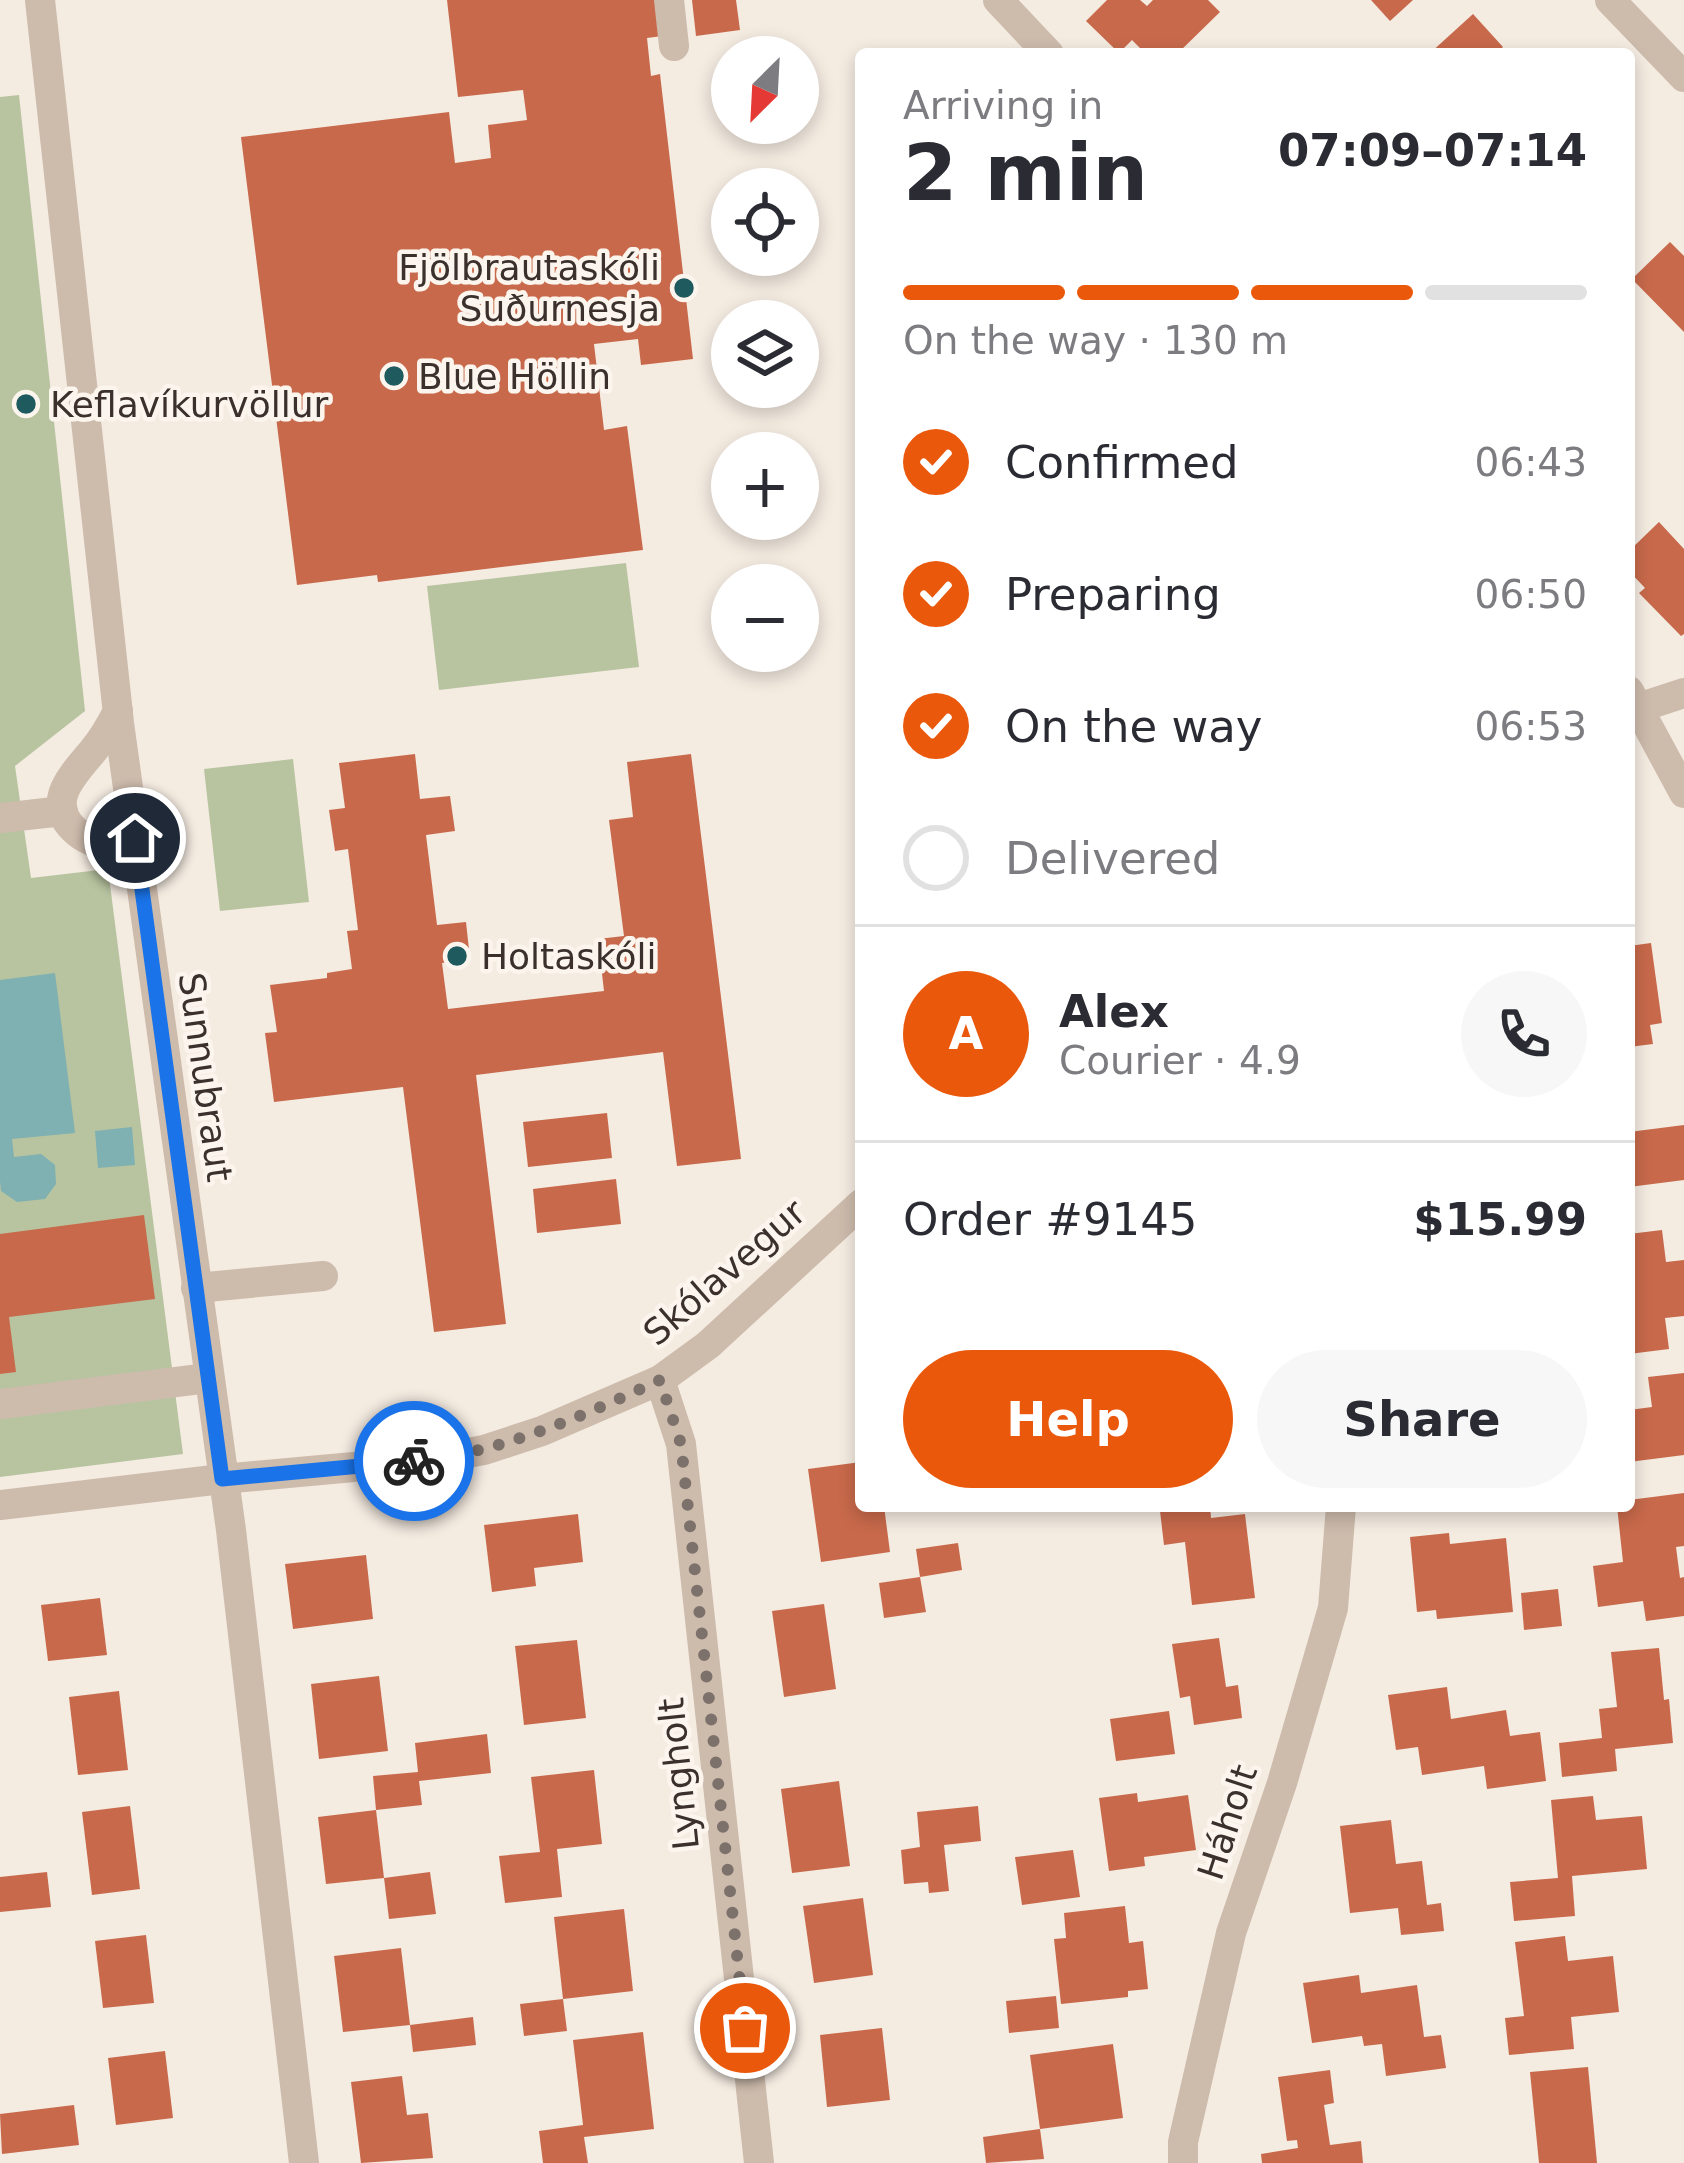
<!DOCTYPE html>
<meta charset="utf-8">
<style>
:root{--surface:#fff;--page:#f7f7f7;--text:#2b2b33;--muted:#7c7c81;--line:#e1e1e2;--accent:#ea580c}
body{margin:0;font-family:"DejaVu Sans",sans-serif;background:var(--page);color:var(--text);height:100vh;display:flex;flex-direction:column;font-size:45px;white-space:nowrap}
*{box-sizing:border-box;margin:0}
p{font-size:39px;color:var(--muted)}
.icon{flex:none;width:66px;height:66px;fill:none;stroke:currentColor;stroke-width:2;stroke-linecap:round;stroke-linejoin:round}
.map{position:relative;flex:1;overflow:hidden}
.drawer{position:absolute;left:855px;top:48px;width:780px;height:1464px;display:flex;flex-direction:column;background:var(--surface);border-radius:12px;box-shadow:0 6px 18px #0003}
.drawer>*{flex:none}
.needle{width:78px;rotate:204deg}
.controls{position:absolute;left:711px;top:36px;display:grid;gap:24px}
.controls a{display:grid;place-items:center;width:108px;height:108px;border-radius:50%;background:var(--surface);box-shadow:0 6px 18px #0003;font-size:60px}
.pin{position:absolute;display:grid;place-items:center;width:102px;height:102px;color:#fff;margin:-51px;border:6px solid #fff;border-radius:50%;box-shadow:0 3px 12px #0007}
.courier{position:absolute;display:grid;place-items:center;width:120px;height:120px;margin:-60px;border:9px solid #1a73e8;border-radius:50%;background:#fff;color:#222;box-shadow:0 3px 15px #0007}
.head em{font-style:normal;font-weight:600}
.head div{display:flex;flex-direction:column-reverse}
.head{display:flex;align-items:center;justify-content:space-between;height:204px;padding:0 48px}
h1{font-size:78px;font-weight:600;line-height:90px}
.bar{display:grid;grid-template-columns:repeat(4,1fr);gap:18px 12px;align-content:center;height:144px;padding:0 48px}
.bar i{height:15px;border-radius:9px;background:var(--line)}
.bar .active{background:var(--accent)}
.bar p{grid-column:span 4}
.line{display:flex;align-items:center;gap:30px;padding:0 48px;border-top:3px solid var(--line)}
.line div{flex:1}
.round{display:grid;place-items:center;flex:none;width:126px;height:126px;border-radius:63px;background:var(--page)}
ol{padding:0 48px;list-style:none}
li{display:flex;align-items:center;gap:36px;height:132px}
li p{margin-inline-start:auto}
li .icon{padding:12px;border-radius:50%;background:var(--accent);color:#fff;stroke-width:4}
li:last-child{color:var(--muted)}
li i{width:66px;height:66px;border:6px solid var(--line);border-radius:50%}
.cta{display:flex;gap:24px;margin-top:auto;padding:24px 48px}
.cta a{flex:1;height:138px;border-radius:72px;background:var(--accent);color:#fff;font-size:48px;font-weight:600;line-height:138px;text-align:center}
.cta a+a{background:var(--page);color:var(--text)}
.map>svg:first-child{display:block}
.green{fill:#b8c4a0}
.water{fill:#7fb0b2}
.building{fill:#c8694b}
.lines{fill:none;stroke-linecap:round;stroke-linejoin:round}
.minor{stroke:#cdbbac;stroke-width:30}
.done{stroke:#7c716b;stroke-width:12;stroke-dasharray:0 21.6}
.route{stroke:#1a73e8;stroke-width:15}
.poi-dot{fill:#1f5a5e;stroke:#fbf5ee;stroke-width:4.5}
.labels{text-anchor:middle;stroke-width:9;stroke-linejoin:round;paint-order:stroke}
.poi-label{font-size:36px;fill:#3b302b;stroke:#fbf5ee;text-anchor:start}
.street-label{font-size:36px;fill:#3b302b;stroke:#fbf5ee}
</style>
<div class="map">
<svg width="1684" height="2163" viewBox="0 0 1684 2163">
<rect width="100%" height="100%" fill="#f4ebe1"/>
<g class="green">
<path d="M19,95l66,616 -70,55 16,112 77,-9 75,585 -183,23v-1380z"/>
<path d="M626,563l13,104 -200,23 -12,-104z"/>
<path d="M293,759l16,143 -89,9 -16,-142z"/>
</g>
<g class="water">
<path d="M55,973l20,160 -63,6 2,18 27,-3 14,11 1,19 -11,15 -28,3 -16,-11 -1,-10v-201z"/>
<path d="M132,1127l3,38 -37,3 -3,-37z"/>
</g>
<g class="building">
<path d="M447,0h219l4,35 -23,3 4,38 9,-2 33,285 -52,6 -3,-26 -44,5 10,86 23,-4 16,124 -265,32 -1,-7 -80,10 -56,-448 208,-25 6,51 36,-5 -3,-33 39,-5 -4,-30 -65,7z"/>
<path d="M692,0h44l4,30 -44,6z"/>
<path d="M1107,0h33l7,6 6,-6h55l12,12 -43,42h-31l-14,-14 -13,13 -33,-32z"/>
<path d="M1371,0h42l-23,21z"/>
<path d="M1473,14l30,33 -8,7h-66z"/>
<path d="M1670,242l14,14v76l-52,-53z"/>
<path d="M1659,522l25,27v85l-3,2 -42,-43 6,-5 -16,-17v-20z"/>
<path d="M415,754l5,45 30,-3 5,35 -29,4 11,90 29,-3 4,37 -28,4 6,46 156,-18 -6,-52 26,-3 -15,-116 24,-3 -6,-55 64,-8 50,405 -64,7 -14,-114 -187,23 30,249 -72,8 -31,-245 -129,15 -9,-69 12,-1 -7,-47 57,-7v-5l25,-4 -5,-38 11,-1 -10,-81 -13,2 -6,-41 16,-2 -6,-45z"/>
<path d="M1651,943l11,80 -12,2 3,19 -24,3v-101z"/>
<path d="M607,1113l5,45 -84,9 -5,-45z"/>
<path d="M1684,1125v55l-55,7v-55z"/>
<path d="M616,1179l5,45 -84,9 -4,-44z"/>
<path d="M144,1215l11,84 -146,18 7,55 -16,2v-140z"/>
<path d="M1662,1230l4,32 18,-2v56l-19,2 4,31 -40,5v-120z"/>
<path d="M1684,1373v82l-55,7v-52l23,-3 -4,-30z"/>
<path d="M861,1462v44h23l6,46 -69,10 -13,-93z"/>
<path d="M1684,1493v53l-8,1 4,31 4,-1v39l-38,5 -3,-20 -45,6 -5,-41 30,-4 -6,-56h12v-6z"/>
<path d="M1146,1506h64l1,12 34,-4 10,84 -63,7 -7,-63 -21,3 -4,-34 -13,1z"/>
<path d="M578,1514l5,48 -49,6 2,18 -44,6 -8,-67z"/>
<path d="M1449,1533l1,11 56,-6 7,74 -76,7 -1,-9 -19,2 -7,-75z"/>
<path d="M958,1543l4,27 -42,7 6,35 -42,6 -5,-35 41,-6 -4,-28z"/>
<path d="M366,1555l7,64 -80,10 -8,-65z"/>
<path d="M1558,1589l4,37 -38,4 -3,-37z"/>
<path d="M100,1598l7,57 -59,6 -7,-56z"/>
<path d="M824,1604l12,85 -52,8 -12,-86z"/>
<path d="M1219,1638l7,49 12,-2 4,33 -48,7 -4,-29 -10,2 -8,-54z"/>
<path d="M577,1640l9,78 -62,7 -9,-79z"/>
<path d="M1659,1648l5,52 5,-1 4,44 -58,6 2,22 -55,6 -3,-34 43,-5 -3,-29 18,-2 -6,-55z"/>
<path d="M379,1676l9,75 -69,8 -8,-75z"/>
<path d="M1447,1687l4,32 55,-9 4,26 30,-4 6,49 -59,8 -3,-23 -62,9 -4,-28 -22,3 -8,-55z"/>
<path d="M119,1691l9,79 -50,5 -9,-78z"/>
<path d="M1169,1711l6,43 -59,7 -6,-42z"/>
<path d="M487,1734l4,39 -72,8 3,24 -46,5 -3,-34 45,-4 -3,-29z"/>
<path d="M594,1770l8,74 -45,5 5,48 -57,6 -6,-47 41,-4 -9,-75z"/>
<path d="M839,1781l11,85 -58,7 -11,-84z"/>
<path d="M1137,1793l1,9 50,-7 8,55 -52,7 1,9 -36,5 -10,-73z"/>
<path d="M1593,1796l3,24 46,-4 5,53 -75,7 3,40 -61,5 -4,-39 48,-4 -7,-78z"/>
<path d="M130,1806l10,83 -48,6 -10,-83z"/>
<path d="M978,1806l3,35 -37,4 5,46 -20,2 -1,-11 -24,2 -3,-34 19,-3 -3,-35z"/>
<path d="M376,1810l8,68 -58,6 -8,-67z"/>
<path d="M1391,1820l5,44 26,-3 5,44 14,-2 3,28 -43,4 -3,-27 -48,5 -10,-87z"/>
<path d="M1073,1850l7,47 -58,8 -7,-48z"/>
<path d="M47,1872l4,35 -51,5v-35z"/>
<path d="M430,1872l6,42 -47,5 -5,-41z"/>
<path d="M863,1898l10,77 -59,8 -11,-77z"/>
<path d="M1125,1906l4,37 14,-2 5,48 -20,2v6l-67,7 -7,-65 12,-1 -2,-25z"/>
<path d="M624,1909l9,82 -70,8 -9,-82z"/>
<path d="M146,1935l8,68 -51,5 -8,-67z"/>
<path d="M1565,1936l3,25 45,-5 6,56 -48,5 3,32 -65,6 -4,-37 19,-2 -9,-74z"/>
<path d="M401,1948l9,77 -67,7 -9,-76z"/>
<path d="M1359,1975l2,18 56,-8 7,52 17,-2 5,33 -60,8 -4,-32 -18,2 -2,-10 -50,7 -9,-60z"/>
<path d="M1056,1996l3,32 -50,5 -3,-32z"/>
<path d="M563,1999l4,32 -43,5 -4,-32z"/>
<path d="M473,2017l3,28 -63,7 -3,-27z"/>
<path d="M882,2028l8,72 -63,7 -7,-72z"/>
<path d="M643,2032l11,97 -70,8 4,26h-45l-4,-32 44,-6 -10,-85z"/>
<path d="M1113,2044l10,74 -83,11 -10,-74z"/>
<path d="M165,2051l8,67 -57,7 -8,-67z"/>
<path d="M1588,2067l9,96h-58l-9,-91z"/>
<path d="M1330,2070l4,33 -10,2 6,40 31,-4 2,22h-101l-1,-9 37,-6 -1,-8 -10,1 -9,-64z"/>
<path d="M402,2076l5,39 21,-2 5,45 -72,5 -10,-81z"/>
<path d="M74,2105l5,40 -77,9 -2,-40z"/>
<path d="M1040,2129l4,30 -58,4 -3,-26z"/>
</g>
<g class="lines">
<g class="minor">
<path d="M40,0l79,723 112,807 73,633"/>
<path d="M669,0l5,46"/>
<path d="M998,0l51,54"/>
<path d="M1610,0l74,77"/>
<path d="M1629,691l55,102"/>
<path d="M118,711c-7,14 -15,28 -26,41 -20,24 -49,52 -14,81 7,6 16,9 25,13 15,8 26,18 37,31"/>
<path d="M1629,711l55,-18"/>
<path d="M0,818l63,-7"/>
<path d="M196,1288l127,-12"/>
<path d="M660,1380l21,64 78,719"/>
<path d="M0,1404l208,-26"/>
<path d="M0,1505l222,-26 208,-19 54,-10 58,-19 118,-51 48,-35 153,-141"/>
<path d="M1183,2163v-21l48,-209 51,-150 51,-175 8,-102"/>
</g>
</g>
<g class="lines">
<path class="done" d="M414,1461c88,-8 168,-45 246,-81l21,64 64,584"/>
<path class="route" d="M135,838l87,641 192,-18"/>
</g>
<g class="poi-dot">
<circle cx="684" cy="288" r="12"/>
<circle cx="394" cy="376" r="12"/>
<circle cx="26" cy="404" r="12"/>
<circle cx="457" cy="956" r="12"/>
</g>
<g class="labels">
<g class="poi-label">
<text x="660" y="280" text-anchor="end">Fjölbrautaskóli<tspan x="660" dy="41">Suðurnesja</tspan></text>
<text x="418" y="389">Blue Höllin</text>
<text x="50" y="417">Keflavíkurvöllur</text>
<text x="481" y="969">Holtaskóli</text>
</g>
<g class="street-label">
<text transform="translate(206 1077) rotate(82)" y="13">Sunnubraut</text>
<text transform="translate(724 1272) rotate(-41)" y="13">Skólavegur</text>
<text transform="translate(678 1774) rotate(-96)" y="13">Lyngholt</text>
<text transform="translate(1227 1822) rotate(-72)" y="13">Háholt</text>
</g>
</g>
</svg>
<div class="controls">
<a><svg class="needle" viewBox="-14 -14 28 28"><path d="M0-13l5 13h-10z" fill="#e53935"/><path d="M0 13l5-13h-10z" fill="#7c7c81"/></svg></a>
<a><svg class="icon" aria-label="locate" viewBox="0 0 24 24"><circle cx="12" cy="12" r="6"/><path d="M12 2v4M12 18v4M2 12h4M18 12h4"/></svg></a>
<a><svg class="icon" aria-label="layers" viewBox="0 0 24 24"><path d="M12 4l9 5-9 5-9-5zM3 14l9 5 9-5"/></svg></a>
<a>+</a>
<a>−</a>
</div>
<div class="pin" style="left:745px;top:2028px;background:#ea580c"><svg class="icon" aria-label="bag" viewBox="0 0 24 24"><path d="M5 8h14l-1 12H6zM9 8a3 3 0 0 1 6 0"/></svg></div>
<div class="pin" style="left:135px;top:838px;background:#1f2937"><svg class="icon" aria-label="home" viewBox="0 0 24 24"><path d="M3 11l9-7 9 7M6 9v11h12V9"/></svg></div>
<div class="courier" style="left:414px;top:1461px"><svg class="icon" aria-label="bike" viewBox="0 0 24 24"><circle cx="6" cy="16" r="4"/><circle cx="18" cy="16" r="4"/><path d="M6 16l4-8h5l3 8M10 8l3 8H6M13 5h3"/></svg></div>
<section class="drawer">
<div class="head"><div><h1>2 min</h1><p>Arriving in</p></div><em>07:09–07:14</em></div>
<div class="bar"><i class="active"></i><i class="active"></i><i class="active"></i><i></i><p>On the way · 130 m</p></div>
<ol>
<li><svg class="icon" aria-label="check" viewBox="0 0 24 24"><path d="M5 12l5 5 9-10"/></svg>Confirmed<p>06:43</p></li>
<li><svg class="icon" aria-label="check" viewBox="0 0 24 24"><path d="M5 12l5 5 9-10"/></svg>Preparing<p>06:50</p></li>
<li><svg class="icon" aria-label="check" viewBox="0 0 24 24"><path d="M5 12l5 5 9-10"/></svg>On the way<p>06:53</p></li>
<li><i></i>Delivered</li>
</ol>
<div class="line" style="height:216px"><b class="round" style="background:var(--accent);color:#fff">A</b><div><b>Alex</b><p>Courier · 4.9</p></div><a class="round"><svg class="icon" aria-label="phone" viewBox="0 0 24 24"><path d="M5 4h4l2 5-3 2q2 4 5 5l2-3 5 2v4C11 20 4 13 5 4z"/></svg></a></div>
<div class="line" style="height:156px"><div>Order #9145</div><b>$15.99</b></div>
<div class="cta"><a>Help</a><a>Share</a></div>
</section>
</div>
